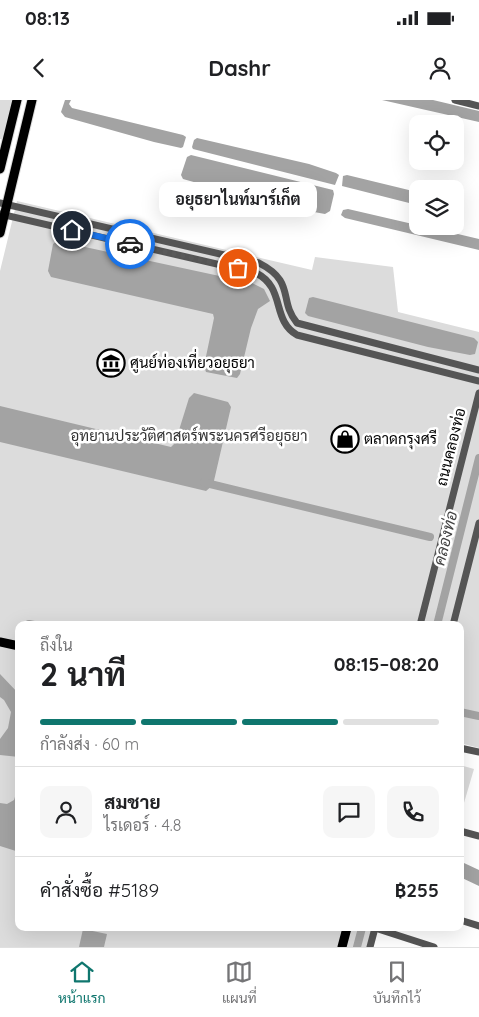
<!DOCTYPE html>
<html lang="th">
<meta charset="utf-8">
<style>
:root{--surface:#fff;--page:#f6f6f6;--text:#202124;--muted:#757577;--line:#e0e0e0;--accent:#0f766e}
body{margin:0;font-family:Quicksand,Sarabun,sans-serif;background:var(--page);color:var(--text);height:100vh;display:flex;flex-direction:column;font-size:19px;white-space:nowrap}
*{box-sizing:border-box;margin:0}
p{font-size:16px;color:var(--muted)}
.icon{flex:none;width:28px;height:28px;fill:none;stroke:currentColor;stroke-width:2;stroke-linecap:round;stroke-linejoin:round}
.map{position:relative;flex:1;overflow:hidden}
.side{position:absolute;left:15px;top:521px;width:449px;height:310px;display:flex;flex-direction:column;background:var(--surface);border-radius:10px;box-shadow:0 5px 20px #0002}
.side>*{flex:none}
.fabs{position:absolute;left:409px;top:15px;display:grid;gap:10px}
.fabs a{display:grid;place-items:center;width:55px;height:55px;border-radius:10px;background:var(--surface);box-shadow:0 5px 20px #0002;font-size:25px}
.pin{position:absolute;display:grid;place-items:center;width:42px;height:42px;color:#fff;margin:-21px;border:2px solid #fff;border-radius:50%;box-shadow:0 1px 5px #0007}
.courier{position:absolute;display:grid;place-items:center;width:50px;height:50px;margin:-25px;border:4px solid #1a73e8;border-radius:50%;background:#fff;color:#222;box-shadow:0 1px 6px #0007}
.bubble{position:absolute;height:35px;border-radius:10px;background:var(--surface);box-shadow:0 5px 20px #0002;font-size:16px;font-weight:700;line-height:35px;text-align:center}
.summary em{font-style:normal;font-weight:700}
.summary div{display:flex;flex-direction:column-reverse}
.summary{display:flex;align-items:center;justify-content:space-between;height:85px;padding:0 25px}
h1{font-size:32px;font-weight:700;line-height:38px}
.bar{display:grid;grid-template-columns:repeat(4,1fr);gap:8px 5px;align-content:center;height:60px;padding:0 25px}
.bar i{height:6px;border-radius:4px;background:var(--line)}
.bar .on{background:var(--accent)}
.bar p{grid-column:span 4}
.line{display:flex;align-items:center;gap:12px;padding:0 25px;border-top:1px solid var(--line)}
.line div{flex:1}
.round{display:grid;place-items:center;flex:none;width:52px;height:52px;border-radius:10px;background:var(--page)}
.status{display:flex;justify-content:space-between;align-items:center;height:35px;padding:0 25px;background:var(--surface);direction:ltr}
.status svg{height:14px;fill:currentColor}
header{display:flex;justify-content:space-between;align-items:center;height:65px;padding:0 25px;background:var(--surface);font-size:22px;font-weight:700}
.tab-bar{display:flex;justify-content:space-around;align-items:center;height:70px;border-top:1px solid var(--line);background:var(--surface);font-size:14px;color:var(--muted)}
.tab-bar a{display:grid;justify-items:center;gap:2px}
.tab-bar .on{color:var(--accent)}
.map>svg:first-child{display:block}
.green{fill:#dcdcdc}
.water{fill:#a3a3a3}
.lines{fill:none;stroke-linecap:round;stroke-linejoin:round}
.canal{stroke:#a3a3a3;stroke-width:8}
.major-casing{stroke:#dbdbdb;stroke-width:11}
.minor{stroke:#555;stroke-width:7}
.major{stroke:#000;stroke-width:9}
.done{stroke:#595959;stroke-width:5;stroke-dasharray:0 9}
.route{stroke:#1a73e8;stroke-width:6}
.labels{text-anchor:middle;stroke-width:5;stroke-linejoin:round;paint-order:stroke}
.poi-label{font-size:15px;fill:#000;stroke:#fff;text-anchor:start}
.park-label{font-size:15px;fill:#333;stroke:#fff}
.street-label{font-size:15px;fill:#000;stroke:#fff}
.water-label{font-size:16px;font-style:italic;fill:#444;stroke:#fff}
</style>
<div class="status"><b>08:13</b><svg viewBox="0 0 49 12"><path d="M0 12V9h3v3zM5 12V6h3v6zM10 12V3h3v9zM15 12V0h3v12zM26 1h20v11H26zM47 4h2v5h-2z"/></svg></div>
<header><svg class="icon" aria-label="back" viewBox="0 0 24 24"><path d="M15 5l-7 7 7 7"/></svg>Dashr<svg class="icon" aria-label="person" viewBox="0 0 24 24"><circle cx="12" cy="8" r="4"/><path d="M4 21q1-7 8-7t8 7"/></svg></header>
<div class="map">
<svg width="479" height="847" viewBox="0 0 479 847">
<rect width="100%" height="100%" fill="#fff"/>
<g class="green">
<path d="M0,0h14l-9,40 -5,-1z"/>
<path d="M17,101l295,69 3,-13 78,10 5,45 81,20v416l-19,-5v-118h-441v303h353l-5,19h-367v-676z"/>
<path d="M460,665l14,4 -13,44h-1z"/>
</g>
<g class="water">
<path d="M65,0h6l-2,4 3,4 111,27 3,2 -3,10 -2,1 -27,-6 -89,-25 -4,-5z"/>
<path d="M382,0h51l46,11v11z"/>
<path d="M197,38l112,26 27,9 3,2 -4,10 -142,-36 -1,-2 2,-7z"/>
<path d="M191,55l142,35 1,4 -4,17 -5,3 -49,-9 -93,-26 -2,-4 6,-18z"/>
<path d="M347,75l70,17v13l-75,-19 1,-10z"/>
<path d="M348,109l69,16 1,1h6l55,13v11l-134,-32 -4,-3 2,-5z"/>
<path d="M57,141l195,42 12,6 6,12 -12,8 -7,19 -11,46 -3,4 -31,-6 -2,-6 10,-48 -1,-4 -162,-37 -3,-6 5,-27z"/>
<path d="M313,197l161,41 4,4 -3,12 -5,1 -42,-8 -120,-31 -3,-3 4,-15z"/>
<path d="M194,293l34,9 3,5 -18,78 -7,6 -206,-49v-36l171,41 4,-4 14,-45z"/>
<path d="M0,574l19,20v63l-19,-2v-16l8,-11 3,-16 -7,-12 -4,-3z"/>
<path d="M19,684v68l-19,-6v-43l7,1 7,-4z"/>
<path d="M464,763l15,7v16l-19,-9v-12z"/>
<path d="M83,829l24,5 -3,13h-25z"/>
</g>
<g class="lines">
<g class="canal">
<path d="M204,382l2,1 224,54"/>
<path d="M29,524l5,1"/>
<path d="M437,525l42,-167"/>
<path d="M460,612l19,4"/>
<path d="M357,847l5,-19"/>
</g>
<g class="major-casing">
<g id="major">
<path d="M0,69l17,-69"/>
<path d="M0,133l32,-133"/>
<path d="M0,542l19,4"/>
<path d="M342,847l5,-19"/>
</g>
</g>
<g class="minor">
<path d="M455,0l24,6"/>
<path d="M0,103l259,60c37,19 19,37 38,60l182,47"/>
<path d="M0,114l256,59c30,15 15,47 41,62l182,46"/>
<path d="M420,525l59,-232"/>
<path d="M453,525l26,-102"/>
<path d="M460,648l19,4"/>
<path d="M460,731l19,5"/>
<path d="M460,820l19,6"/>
<path d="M375,828l59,19"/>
<path d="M370,847l5,-19"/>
</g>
<use href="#major" class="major"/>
</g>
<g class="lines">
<path class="done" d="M130,144l108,24"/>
<path class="route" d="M72,130l58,14"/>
</g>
<defs>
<g id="museum-ring" transform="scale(1.4375)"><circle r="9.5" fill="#fff" stroke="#000" stroke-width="1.5"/><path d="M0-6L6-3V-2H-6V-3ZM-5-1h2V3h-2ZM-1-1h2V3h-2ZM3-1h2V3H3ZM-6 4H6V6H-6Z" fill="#000"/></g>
<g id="shop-ring" transform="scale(1.4375)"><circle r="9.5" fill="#fff" stroke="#000" stroke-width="1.5"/><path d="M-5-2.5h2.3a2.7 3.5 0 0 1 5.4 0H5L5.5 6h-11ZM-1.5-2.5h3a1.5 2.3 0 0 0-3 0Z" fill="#000"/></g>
</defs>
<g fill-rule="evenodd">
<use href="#museum-ring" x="111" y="263"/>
<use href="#shop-ring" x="345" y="339"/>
</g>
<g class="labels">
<g class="poi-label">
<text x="130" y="268">ศูนย์ท่องเที่ยวอยุธยา</text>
<text x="364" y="344">ตลาดกรุงศรี</text>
</g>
<g class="park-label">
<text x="189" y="341">อุทยานประวัติศาสตร์พระนครศรีอยุธยา</text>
</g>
<g class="street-label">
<text transform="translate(451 347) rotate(-76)" y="5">ถนนคลองท่อ</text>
</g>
<g class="water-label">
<text transform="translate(445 438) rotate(-76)" y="6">คลองท่อ</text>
</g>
</g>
</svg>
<div class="fabs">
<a><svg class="icon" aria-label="locate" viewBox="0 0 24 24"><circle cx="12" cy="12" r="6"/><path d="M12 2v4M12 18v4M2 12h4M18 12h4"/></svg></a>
<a><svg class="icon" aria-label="layers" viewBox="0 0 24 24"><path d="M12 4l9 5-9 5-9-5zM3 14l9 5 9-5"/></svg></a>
</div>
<div class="pin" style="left:238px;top:168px;background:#ea580c"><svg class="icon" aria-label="bag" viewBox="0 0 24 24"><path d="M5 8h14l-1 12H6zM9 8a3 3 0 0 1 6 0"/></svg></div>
<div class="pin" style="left:72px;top:130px;background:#1f2937"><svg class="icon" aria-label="home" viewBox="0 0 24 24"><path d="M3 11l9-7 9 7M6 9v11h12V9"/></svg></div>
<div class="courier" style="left:130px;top:144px"><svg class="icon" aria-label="car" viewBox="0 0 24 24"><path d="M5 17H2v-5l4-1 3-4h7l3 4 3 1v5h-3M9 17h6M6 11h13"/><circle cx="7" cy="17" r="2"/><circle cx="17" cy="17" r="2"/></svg></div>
<div class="bubble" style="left:159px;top:82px;width:158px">อยุธยาไนท์มาร์เก็ต</div>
<section class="side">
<div class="summary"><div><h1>2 นาที</h1><p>ถึงใน</p></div><em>08:15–08:20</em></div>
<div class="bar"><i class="on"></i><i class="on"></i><i class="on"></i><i></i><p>กำลังส่ง · 60 m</p></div>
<div class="line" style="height:90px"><a class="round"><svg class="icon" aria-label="person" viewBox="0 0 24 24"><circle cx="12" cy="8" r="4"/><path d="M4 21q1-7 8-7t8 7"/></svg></a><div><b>สมชาย</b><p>ไรเดอร์ · 4.8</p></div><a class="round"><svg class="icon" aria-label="chat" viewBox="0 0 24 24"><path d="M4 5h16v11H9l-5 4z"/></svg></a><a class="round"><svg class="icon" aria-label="phone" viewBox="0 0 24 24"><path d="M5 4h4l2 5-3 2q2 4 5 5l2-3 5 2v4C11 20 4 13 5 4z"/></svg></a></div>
<div class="line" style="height:65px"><div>คำสั่งซื้อ #5189</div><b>฿255</b></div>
</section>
</div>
<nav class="tab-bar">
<a class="on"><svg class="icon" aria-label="home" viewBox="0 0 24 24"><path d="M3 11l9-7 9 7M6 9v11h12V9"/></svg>หน้าแรก</a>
<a><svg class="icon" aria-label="map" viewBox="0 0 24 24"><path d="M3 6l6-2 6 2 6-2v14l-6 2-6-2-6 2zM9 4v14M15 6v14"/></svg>แผนที่</a>
<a><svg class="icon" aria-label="saved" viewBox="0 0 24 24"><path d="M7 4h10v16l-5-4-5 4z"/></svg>บันทึกไว้</a>
</nav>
